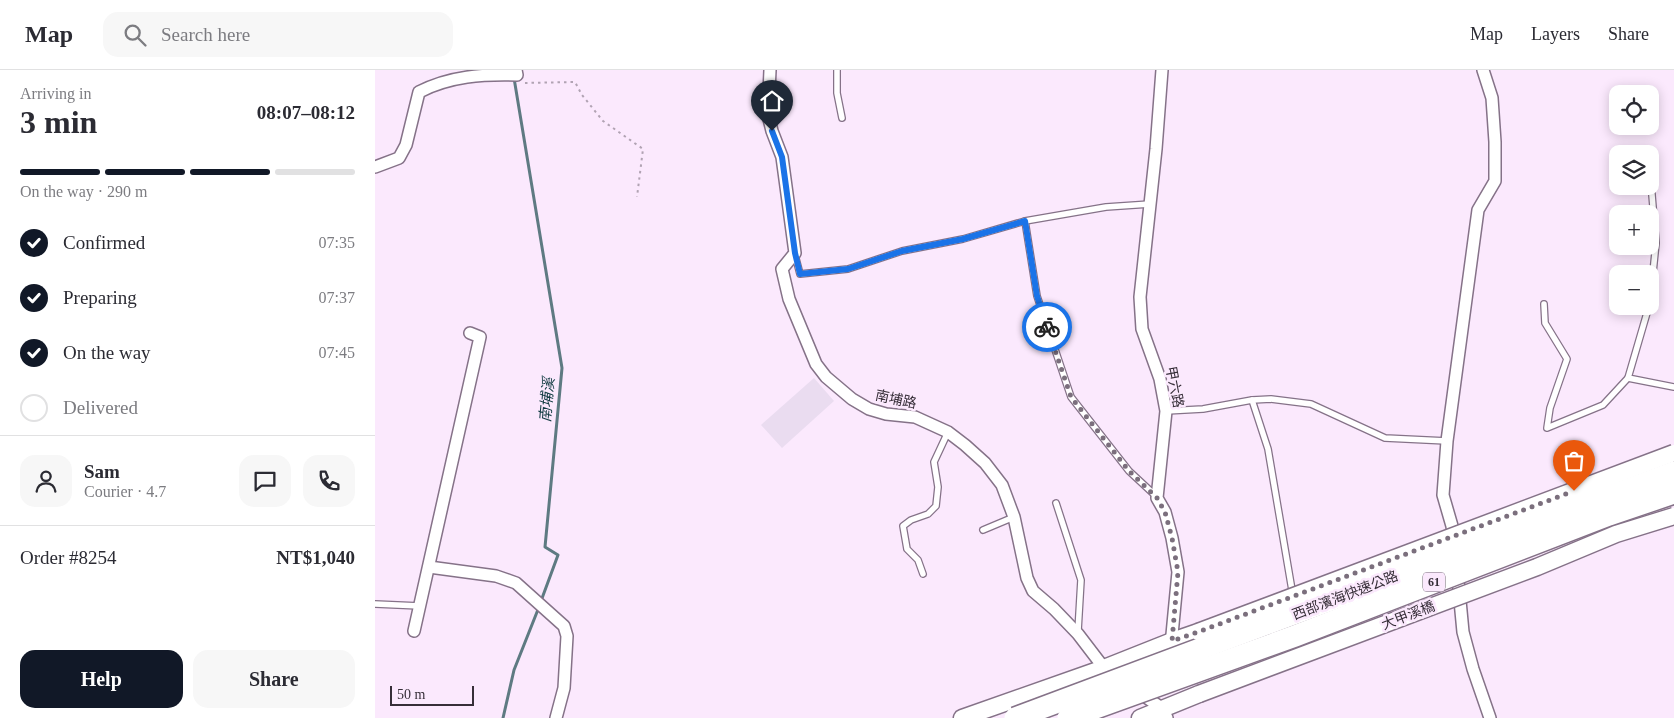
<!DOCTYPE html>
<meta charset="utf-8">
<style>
:root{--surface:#fff;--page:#f7f7f7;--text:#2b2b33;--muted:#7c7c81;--line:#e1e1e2;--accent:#111827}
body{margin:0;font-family:"Times New Roman","Noto Sans TC",serif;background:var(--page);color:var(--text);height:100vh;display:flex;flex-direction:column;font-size:19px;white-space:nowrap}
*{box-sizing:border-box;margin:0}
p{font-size:16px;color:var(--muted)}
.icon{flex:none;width:28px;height:28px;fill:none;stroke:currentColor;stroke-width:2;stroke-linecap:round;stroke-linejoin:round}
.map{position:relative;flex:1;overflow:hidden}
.details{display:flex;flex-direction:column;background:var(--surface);width:375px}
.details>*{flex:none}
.controls{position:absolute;left:1234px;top:15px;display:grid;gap:10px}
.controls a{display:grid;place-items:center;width:50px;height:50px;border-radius:10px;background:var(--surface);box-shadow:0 2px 12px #0003;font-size:25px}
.scale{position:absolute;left:15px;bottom:12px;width:84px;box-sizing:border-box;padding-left:5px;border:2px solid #362e38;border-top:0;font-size:14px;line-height:18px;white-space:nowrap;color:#362e38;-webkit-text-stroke:4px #fbe9fd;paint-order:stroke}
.pin{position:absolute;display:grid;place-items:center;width:42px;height:42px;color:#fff;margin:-51px -21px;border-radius:50% 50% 50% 0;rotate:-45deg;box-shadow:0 0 5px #0007}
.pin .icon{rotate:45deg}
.courier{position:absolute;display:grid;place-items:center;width:50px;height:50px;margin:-25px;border:4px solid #1a73e8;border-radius:50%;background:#fff;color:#222;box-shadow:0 1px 6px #0007}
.head em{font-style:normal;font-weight:800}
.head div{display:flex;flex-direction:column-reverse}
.head{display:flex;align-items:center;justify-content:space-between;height:85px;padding:0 20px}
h1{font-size:32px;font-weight:800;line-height:38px}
.bar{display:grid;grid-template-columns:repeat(4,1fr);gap:8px 5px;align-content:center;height:60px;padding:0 20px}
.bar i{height:6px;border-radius:4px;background:var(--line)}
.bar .on{background:var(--accent)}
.bar p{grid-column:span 4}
.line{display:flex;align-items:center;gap:12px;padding:0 20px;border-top:1px solid var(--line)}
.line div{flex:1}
.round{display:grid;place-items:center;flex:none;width:52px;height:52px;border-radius:15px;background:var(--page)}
ol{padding:0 20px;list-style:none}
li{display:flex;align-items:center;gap:15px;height:55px}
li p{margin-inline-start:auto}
li .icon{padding:5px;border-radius:50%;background:var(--accent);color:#fff;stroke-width:4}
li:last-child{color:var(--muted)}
li i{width:28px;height:28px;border:2px solid var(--line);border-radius:50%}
.primary-button{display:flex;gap:10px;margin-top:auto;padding:10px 20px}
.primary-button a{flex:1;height:58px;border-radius:15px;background:var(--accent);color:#fff;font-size:20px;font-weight:800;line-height:58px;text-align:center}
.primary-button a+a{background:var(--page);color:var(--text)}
header{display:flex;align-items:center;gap:30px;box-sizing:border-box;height:70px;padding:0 25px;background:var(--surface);border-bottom:1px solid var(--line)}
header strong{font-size:24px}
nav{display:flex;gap:28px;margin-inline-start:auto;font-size:18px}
.search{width:350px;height:45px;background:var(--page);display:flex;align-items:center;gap:12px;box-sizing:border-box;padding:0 18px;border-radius:15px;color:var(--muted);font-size:19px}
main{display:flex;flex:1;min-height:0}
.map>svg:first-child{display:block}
.industrial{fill:#eadcf0}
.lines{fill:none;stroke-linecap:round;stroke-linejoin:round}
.stream{stroke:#5e7a82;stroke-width:3}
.lane-casing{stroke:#857288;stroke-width:8}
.street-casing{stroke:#857288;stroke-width:14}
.secondary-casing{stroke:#857288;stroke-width:19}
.path{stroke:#b1a3b3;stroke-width:2;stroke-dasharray:2.5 4;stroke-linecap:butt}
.lane{stroke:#fff;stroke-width:5.5}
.street{stroke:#fff;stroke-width:11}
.secondary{stroke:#fff;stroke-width:16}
.secondary-bridge-casing{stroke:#857288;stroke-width:19;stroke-linecap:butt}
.highway-bridge-casing{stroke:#857288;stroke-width:24;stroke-linecap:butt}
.secondary-bridge{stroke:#fff;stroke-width:16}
.highway-bridge{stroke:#fff;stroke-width:21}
.done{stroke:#7b6f7d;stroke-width:5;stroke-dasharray:0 9}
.route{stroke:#1a73e8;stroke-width:6}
.labels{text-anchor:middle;stroke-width:5;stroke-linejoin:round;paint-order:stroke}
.shield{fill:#fbe9fd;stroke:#716673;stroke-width:1}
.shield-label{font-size:12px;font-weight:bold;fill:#362e38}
.street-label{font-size:14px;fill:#362e38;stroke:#fbe9fd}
.water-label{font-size:15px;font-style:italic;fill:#133c43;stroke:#fbe9fd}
</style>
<header>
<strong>Map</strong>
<div class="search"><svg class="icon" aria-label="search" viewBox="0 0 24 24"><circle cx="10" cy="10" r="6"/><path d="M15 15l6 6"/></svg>Search here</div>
<nav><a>Map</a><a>Layers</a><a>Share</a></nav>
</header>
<main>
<section class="details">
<div class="head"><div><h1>3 min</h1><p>Arriving in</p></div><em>08:07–08:12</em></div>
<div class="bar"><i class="on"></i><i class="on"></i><i class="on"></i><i></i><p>On the way · 290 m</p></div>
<ol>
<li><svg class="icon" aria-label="check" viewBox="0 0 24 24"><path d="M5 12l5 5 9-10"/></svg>Confirmed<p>07:35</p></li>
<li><svg class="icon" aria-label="check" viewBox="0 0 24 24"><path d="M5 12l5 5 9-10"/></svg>Preparing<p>07:37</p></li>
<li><svg class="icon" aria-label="check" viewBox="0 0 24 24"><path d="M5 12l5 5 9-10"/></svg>On the way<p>07:45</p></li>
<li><i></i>Delivered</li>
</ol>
<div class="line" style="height:90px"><a class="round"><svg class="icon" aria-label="person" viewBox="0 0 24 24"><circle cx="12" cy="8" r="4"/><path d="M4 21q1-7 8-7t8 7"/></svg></a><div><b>Sam</b><p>Courier · 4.7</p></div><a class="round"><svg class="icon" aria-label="chat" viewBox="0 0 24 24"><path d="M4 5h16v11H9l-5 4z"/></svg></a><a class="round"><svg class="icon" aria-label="phone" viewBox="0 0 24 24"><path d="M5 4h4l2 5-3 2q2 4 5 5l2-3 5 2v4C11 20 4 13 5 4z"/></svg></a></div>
<div class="line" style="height:65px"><div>Order #8254</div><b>NT$1,040</b></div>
<div class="primary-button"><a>Help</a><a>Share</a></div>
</section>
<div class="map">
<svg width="1299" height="648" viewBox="0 0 1299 648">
<rect width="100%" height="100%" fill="#fbe9fd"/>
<path class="industrial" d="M439,308l20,23 -52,47 -21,-23z"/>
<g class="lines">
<g class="stream">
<path d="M139,8l48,290 -17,179 13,8 -17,46"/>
<path d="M128,648l11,-48 25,-63"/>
</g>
<g class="lane-casing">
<g id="lane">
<path d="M462,0v23l5,25"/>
<path d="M650,151l12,75 34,101 58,74 28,26"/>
<path d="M420,185l5,19 48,-5 54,-18 61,-12 62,-18 81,-14 44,-3"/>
<path d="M1275,232l6,-59 -5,-60"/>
<path d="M1169,234l1,19 22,36 -17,49 -3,20 56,-23 25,-27"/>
<path d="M1274,236l-21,72 46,9"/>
<path d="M877,330l16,49 25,147"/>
<path d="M791,341l37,-2 49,-9 19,-1 40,5 74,34 62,3"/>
<path d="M681,433l25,77 -3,51"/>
<path d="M608,460l31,-13"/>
<path d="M548,504l-5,-14 -11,-11 -4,-23 8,-6 17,-6 8,-8 2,-19 -4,-25 14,-30"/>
<path d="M0,534l45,2"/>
</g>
</g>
<g class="street-casing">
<g id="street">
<path d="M395,0l-2,45 4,16 10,26 13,96 -13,16 7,30 27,65 10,13 26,22 17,10 17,5 29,3 33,15 17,13 20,18 17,22 12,32 13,61 6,13 21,18 24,25 26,34 4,3"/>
<path d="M787,0l-6,79 -16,148 2,32 18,50 6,32 -9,87 8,14 7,26 6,34 -7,73"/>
<path d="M0,97l24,-9 7,-13 13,-53c31,-16 64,-18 98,-17l-1,-5"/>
<path d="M1079,473l-2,-17 -9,-31 4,-54 31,-231 17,-29v-39l-3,-44 -9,-28"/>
<path d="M54,497l67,9 20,7 48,43 3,10 -3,52 -8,30"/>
<path d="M1082,499l6,63 10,37 17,49"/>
<path d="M39,561l66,-294 -10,-4"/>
<path d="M762,621l26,18 4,9"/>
</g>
</g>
<g class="secondary-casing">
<g id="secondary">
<path d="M587,648l142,-50 68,-27 26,-9"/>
<path d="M765,648l59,-24"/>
</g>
</g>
<path class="path" d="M150,13l50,-1 7,13 21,26 40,28 -6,48"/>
<use href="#lane" class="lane"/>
<use href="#street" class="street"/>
<use href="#secondary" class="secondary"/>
<g class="secondary-bridge-casing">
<g id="secondary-bridge">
<path d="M823,562l476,-179"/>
<path d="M824,624l338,-127 79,-33 58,-18"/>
</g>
</g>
<g class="highway-bridge-casing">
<g id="highway-bridge">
<path d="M640,648l659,-246"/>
<path d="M693,648l227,-82 314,-121 65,-22"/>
</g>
</g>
<use href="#secondary-bridge" class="secondary-bridge"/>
<use href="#highway-bridge" class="highway-bridge"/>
</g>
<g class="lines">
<path class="done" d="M672,257l24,70 58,74 28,27 8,14 7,26 6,34 -6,69 26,-9 376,-141"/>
<path class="route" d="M397,61l10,26 13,96 5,21 48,-5 54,-18 61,-12 62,-18 12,75 10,31"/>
</g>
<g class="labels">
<rect class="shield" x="1048" y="502.5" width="22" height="19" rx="4"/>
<g class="shield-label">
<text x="1059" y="516">61</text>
</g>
<g class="street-label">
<text transform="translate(800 317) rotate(79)" y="5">甲六路</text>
<text transform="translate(521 329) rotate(12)" y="5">南埔路</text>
<text transform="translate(970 525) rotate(-21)" y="5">西部濱海快速公路</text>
<text transform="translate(1033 545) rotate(-21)" y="5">大甲溪橋</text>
</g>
<g class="water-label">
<text transform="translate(172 330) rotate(-85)" y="5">南埔溪</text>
</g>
</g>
</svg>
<div class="controls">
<a><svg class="icon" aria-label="locate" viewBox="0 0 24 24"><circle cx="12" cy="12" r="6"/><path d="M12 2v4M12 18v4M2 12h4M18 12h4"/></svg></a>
<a><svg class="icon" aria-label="layers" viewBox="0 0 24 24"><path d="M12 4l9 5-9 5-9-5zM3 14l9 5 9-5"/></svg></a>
<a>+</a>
<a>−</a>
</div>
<div class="scale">50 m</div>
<div class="pin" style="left:1199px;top:421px;background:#ea580c"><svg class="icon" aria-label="bag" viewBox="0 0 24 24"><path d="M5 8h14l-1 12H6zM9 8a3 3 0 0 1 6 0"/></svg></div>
<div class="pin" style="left:397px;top:61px;background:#1f2937"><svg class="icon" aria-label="home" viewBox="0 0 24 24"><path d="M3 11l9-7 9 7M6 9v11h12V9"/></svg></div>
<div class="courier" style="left:672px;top:257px"><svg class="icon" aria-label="bike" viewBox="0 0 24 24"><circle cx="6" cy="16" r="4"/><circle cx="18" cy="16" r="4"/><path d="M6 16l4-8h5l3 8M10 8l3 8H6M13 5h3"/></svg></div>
</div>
</main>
